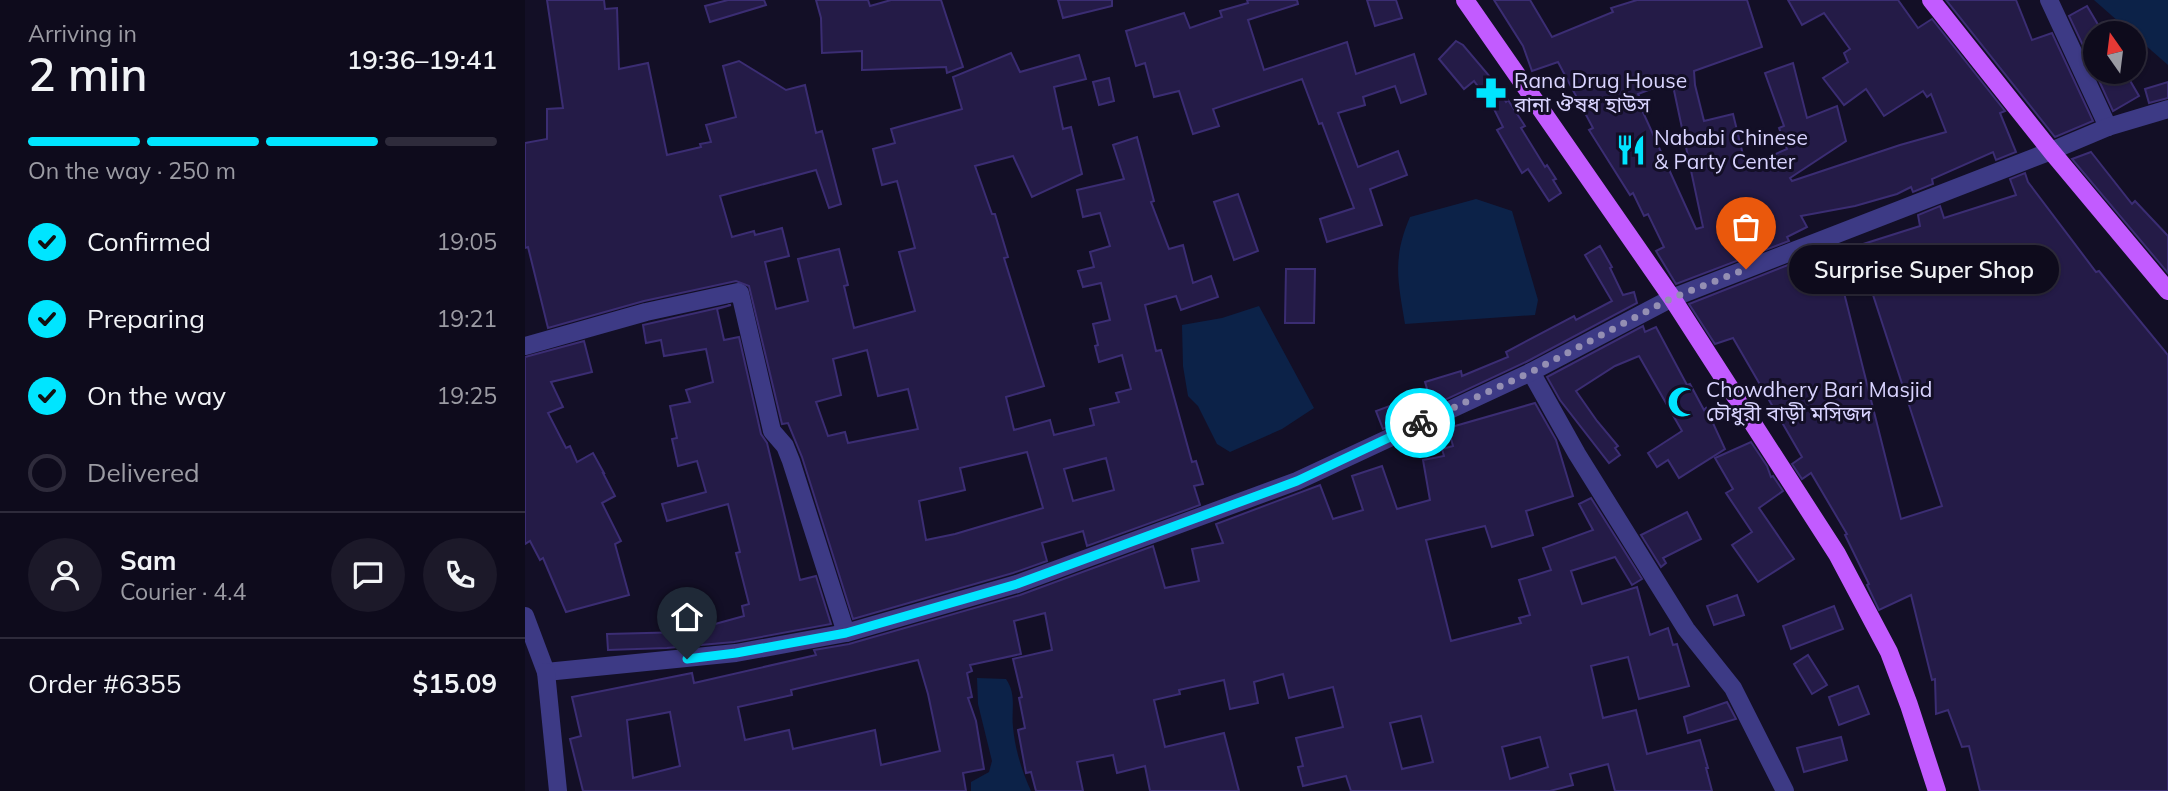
<!DOCTYPE html>
<meta charset="utf-8">
<style>
:root{--surface:#0e0b1c;--page:#1c1929;--text:#f1f3f6;--muted:#9b9ba3;--line:#2e2b3b;--accent:#00e5ff}
body{margin:0;font-family:Mulish,"Noto Sans Bengali",sans-serif;background:var(--page);color:var(--text);height:100vh;display:flex;flex-direction:column;font-size:26px;white-space:nowrap}
*{box-sizing:border-box;margin:0}
p{font-size:23px;color:var(--muted)}
.icon{flex:none;width:38px;height:38px;fill:none;stroke:currentColor;stroke-width:2;stroke-linecap:round;stroke-linejoin:round}
.map{position:relative;flex:1;overflow:hidden}
.sheet{display:flex;flex-direction:column;background:var(--surface);width:525px}
.sheet>*{flex:none}
.needle{width:46px;rotate:346deg}
.fabs{position:absolute;left:1558px;top:21px;display:grid;gap:14px}
.fabs a{display:grid;place-items:center;width:63px;height:63px;border-radius:50%;background:var(--surface);box-shadow:0 2px 5px #0004,0 0 0 2px var(--line);font-size:35px}
.pin{position:absolute;display:grid;place-items:center;width:60px;height:60px;color:#fff;margin:-72px -30px;border-radius:50% 50% 50% 0;rotate:-45deg;box-shadow:0 0 7px #0007}
.pin .icon{rotate:45deg}
.courier{position:absolute;display:grid;place-items:center;width:70px;height:70px;margin:-35px;border:5px solid #00e5ff;border-radius:50%;background:#fff;color:#222;box-shadow:0 2px 9px #0007}
.bubble{position:absolute;height:49px;border-radius:24px;background:var(--surface);box-shadow:0 2px 5px #0004,0 0 0 2px var(--line);font-size:23px;font-weight:600;line-height:49px;text-align:center}
.head em{font-style:normal;font-weight:600}
.head div{display:flex;flex-direction:column-reverse}
.head{display:flex;align-items:center;justify-content:space-between;height:119px;padding:0 28px}
h1{font-size:46px;font-weight:600;line-height:52px}
.bar{display:grid;grid-template-columns:repeat(4,1fr);gap:10px 7px;align-content:center;height:84px;padding:0 28px}
.bar i{height:9px;border-radius:5px;background:var(--line)}
.bar .on{background:var(--accent)}
.bar p{grid-column:span 4}
.line{display:flex;align-items:center;gap:18px;padding:0 28px;border-top:2px solid var(--line)}
.line div{flex:1}
.round{display:grid;place-items:center;flex:none;width:74px;height:74px;border-radius:37px;background:var(--page)}
ol{padding:0 28px;list-style:none}
li{display:flex;align-items:center;gap:21px;height:77px}
li p{margin-inline-start:auto}
li .icon{padding:7px;border-radius:50%;background:var(--accent);color:#111;stroke-width:4}
li:last-child{color:var(--muted)}
li i{width:38px;height:38px;border:4px solid var(--line);border-radius:50%}
main{display:flex;flex:1;min-height:0}
.map>svg:first-child{display:block}
.water{fill:#0c2248}
.building{fill:#241b47;stroke:#3b2d73;stroke-width:2;fill-rule:evenodd}
.lines{fill:none;stroke-linecap:round;stroke-linejoin:round}
.street{stroke:#3d3a85;stroke-width:18}
.primary{stroke:#c25bff;stroke-width:18}
.done{stroke:#948fb3;stroke-width:7;stroke-dasharray:0 12.6}
.route{stroke:#00e5ff;stroke-width:9}
.labels{text-anchor:middle;stroke-width:6;stroke-linejoin:round;paint-order:stroke}
.poi-label{font-size:21px;fill:#d9d4ff;stroke:#130f26;text-anchor:start}
</style>
<main>
<section class="sheet">
<div class="head"><div><h1>2 min</h1><p>Arriving in</p></div><em>19:36–19:41</em></div>
<div class="bar"><i class="on"></i><i class="on"></i><i class="on"></i><i></i><p>On the way · 250 m</p></div>
<ol>
<li><svg class="icon" aria-label="check" viewBox="0 0 24 24"><path d="M5 12l5 5 9-10"/></svg>Confirmed<p>19:05</p></li>
<li><svg class="icon" aria-label="check" viewBox="0 0 24 24"><path d="M5 12l5 5 9-10"/></svg>Preparing<p>19:21</p></li>
<li><svg class="icon" aria-label="check" viewBox="0 0 24 24"><path d="M5 12l5 5 9-10"/></svg>On the way<p>19:25</p></li>
<li><i></i>Delivered</li>
</ol>
<div class="line" style="height:126px"><a class="round"><svg class="icon" aria-label="person" viewBox="0 0 24 24"><circle cx="12" cy="8" r="4"/><path d="M4 21q1-7 8-7t8 7"/></svg></a><div><b>Sam</b><p>Courier · 4.4</p></div><a class="round"><svg class="icon" aria-label="chat" viewBox="0 0 24 24"><path d="M4 5h16v11H9l-5 4z"/></svg></a><a class="round"><svg class="icon" aria-label="phone" viewBox="0 0 24 24"><path d="M5 4h4l2 5-3 2q2 4 5 5l2-3 5 2v4C11 20 4 13 5 4z"/></svg></a></div>
<div class="line" style="height:91px"><div>Order #6355</div><b>$15.09</b></div>
</section>
<div class="map">
<svg width="1643" height="791" viewBox="0 0 1643 791">
<rect width="100%" height="100%" fill="#130f26"/>
<g class="water">
<path d="M1569,0h74v65z"/>
<path d="M951,199l36,12 26,89 -3,15 -130,9c-7,-43 -13,-65 5,-107z"/>
<path d="M734,306l55,102 -32,21 -52,23 -13,-8 -19,-38 -10,-10 -5,-30 -1,-41 40,-7z"/>
<path d="M452,678l29,1c11,16 5,31 7,48 2,23 9,44 18,64h-60v-9l18,-10 3,-11 -14,-57z"/>
</g>
<g class="building">
<path d="M22,0h57l1,9 12,-1 2,61 29,-6 19,92 34,-8 -1,-3 11,-2 -5,-17 30,-8 -13,-51 16,-5 47,29 19,-5 11,48 6,-2 19,73 -12,4 -13,-38 -96,26 12,41 22,-6 1,4 27,-7 7,28 -24,6 11,47 32,-8 -10,-42 41,-10 9,36 -4,1 10,42 61,-17 -16,-59 16,-4 -18,-67 -15,4 -9,-36 22,-6 -4,-14 71,-20 -9,-32 58,-24 9,19 59,-17 7,24 -32,8 9,42 8,-2 11,47 -50,23 -19,-41 -38,10 17,48h3l13,43 -4,1 40,128 -38,11 8,33 36,-10 4,15 40,-10 -4,-16 29,-7 -3,-9 15,-4 -9,-34 -23,7 -4,-16 3,-1 -5,-21 17,-4 -9,-37 -18,4 -5,-16 16,-4 -4,-15 20,-6 -10,-33 -17,4 -6,-27 47,-11 -11,-34 24,-8 17,64 -3,1 18,47 14,-4 10,38 18,-7 7,21 -37,13 -5,-14 -31,9 11,46 5,-1 31,112 4,-1 7,23 -9,2 6,19 -113,41 -4,-15 -41,12 5,18 -34,12 -160,46 -51,-162 -14,-34 -6,1 -33,-138 -13,-5 -92,20 -96,27 -20,-81 -3,1v-105l22,-4v-30l16,-1zM342,350l11,46 30,-7 10,40 -70,14 -3,-11 -17,4 -12,-34 25,-7 -8,-36zM502,452l16,56 -88,26 -29,6 -7,-39 46,-11 -5,-22zM581,458l8,32 -41,11 -9,-32z"/>
<path d="M203,0h36l2,5 -56,17 -5,-16z"/>
<path d="M291,0h52l2,6 21,-6h50l22,67 -16,6 -1,-6 -84,3v-19l-40,2 -1,-35z"/>
<path d="M533,0h54v6l-49,12z"/>
<path d="M722,0h50l1,4 -50,16 16,50 83,-28 9,32 58,-20 12,40 -25,9 -6,-17 -32,11 2,8 -27,8 20,54 40,-16 9,24 -37,14 12,36 -55,17 -7,-23 34,-11 -32,-85 -3,1 -17,-45 -89,30 6,17 -26,8 -14,-43 -25,6 -9,-34 -9,3 -10,-35 58,-18 6,15 32,-11 -2,-6 28,-8z"/>
<path d="M842,0h29l6,18 -27,8z"/>
<path d="M969,0h36l22,37 61,-25 -2,-4 26,-8h110l15,47 -68,24 1,14 9,36 29,-7 13,53 41,-18 -8,-21 5,-2 -19,-53 28,-10 14,55 30,-12 9,35 -56,37 2,3 108,-36 46,-13 -15,-38 -4,3 -4,-6 -39,25 -18,-27 -22,16 -21,-27 25,-16 -4,-9 6,-4 -26,-36 -22,12 -14,-25h110l20,28 14,-9 73,92 -5,2 16,39 -20,8 -3,-8 -61,27 1,5 -20,8 -2,-5 -14,7 -42,12 -54,10 6,11 -20,10 2,4 -113,43 -20,-33 8,-4 -16,-33 -4,2 -11,-23 -3,2 -41,-65 4,-2 -35,-66 -26,9 -9,-25zM1147,81l31,146 -7,2 -59,-130 3,-1 -2,-4z"/>
<path d="M1421,0h70l16,40 20,-7 41,88 -38,16z"/>
<path d="M1562,6l16,27h-8v38l-26,-55z"/>
<path d="M931,41l7,4 28,33 15,24 2,-2 17,26 -4,2 24,39 2,-2 9,14 -3,1 8,13 -12,8 -21,-32 -6,4 -25,-43 6,-3 -9,-18 -20,-28 -10,8 -25,-30z"/>
<path d="M1570,72h30l14,24 -26,15z"/>
<path d="M584,78l5,23 -15,4 -6,-23z"/>
<path d="M1643,82v16l-19,5 -4,-14z"/>
<path d="M1566,152l41,52 3,-3 33,35v37l-96,-114z"/>
<path d="M1500,173l3,9 68,90 3,-1 69,84v436h-188l-11,-45 -7,1 -14,-37 -12,4 -1,-35 -3,1 -21,-85 -32,15 -12,-25 2,-1 -24,-49 2,-1 -36,-61 -9,6 -10,-15 10,-7 -69,-119 -18,6 -26,-40 109,-43 1,4 35,-12 67,266 41,-13 -85,-260 63,-20 -2,-11 22,-9 4,12 72,-23 -6,-16z"/>
<path d="M713,194l20,57 -24,9 -20,-58z"/>
<path d="M1075,246l12,21 -2,1 13,27 11,-3 3,11 -111,59 -143,67 -7,-18 52,-19 -3,-10 36,-11 1,5 46,-19 -2,-5 68,-36 2,4 36,-19 -27,-46z"/>
<path d="M761,269h29l-1,54h-29z"/>
<path d="M206,305l-14,4 7,31 15,-3 22,97 6,9 33,137 16,-4 15,48 -97,18 -67,6 -59,2 -1,-16 79,-2 58,-16 -2,-10 7,-2 -13,-51 4,-1 -12,-48 -61,17 -5,-17 44,-12 -9,-31 -19,5 -6,-27 5,-1 -7,-32 20,-4 -4,-12 27,-8 -7,-33 -42,7 -3,-16 -15,3 -3,-18z"/>
<path d="M1118,326l2,6 11,-5 31,58 3,-1 14,26 2,-2 19,41 -46,29 -11,-18 -11,7 -9,-14 34,-22 -43,-75 -24,10 -39,25 21,30 21,25 -3,2 5,7 -11,8 -49,-63 -13,-23z"/>
<path d="M59,341l8,31 -41,10 12,25 -15,6 18,35 4,-2 7,16 16,-9 11,20h-1l12,23 -13,7 19,38 -6,3 14,51 -63,17 -23,-54 -3,2 -10,-19 -5,3v-187z"/>
<path d="M1010,403l21,37 17,56 -47,15 7,24 -41,12 -7,-21 -59,14 25,101 70,-18 -2,-5 11,-3 -11,-35 32,-10 -8,-22 50,-18 -14,-26 12,-6 51,81 -10,6 -17,-28 -44,14 11,33 55,-17 13,48 18,-7 5,17 4,-1 12,42 -50,13 -11,-42 -37,9 12,52 33,-8 11,44 53,-14 8,28h-2l6,23h-97l-7,-27 -38,10 3,11 -23,6h-199l-5,-15 -43,10 -5,-19 5,-1 -7,-28 47,-11 -10,-40 -44,11 -6,-24 -29,8 4,21 -28,6 -6,-29 -45,10 1,4 -26,6 11,47 59,-14 15,58h-89l-5,-25 -28,7 -4,-18 -36,7 6,29h-47l-5,-19 -5,1 -8,-43 7,-2 -6,-30 3,-1 -9,-38 39,-9 -7,-37 -31,8 7,33 -51,11 2,6 -5,2 5,24 -4,1 8,23 8,48 -21,4 3,18h-383l-13,-52 11,-3 -9,-39 120,-24 2,10 122,-28 -2,-5 35,-6 171,-49 133,-49 12,42 34,-7 -7,-32 31,-6 -7,-19 104,-39 13,34 30,-9 -11,-34 30,-10 15,43 33,-9 -7,-40 21,-4 -2,-7 11,-3 -5,-18zM393,660l10,34 12,57 -59,14 -6,-35 -82,19 -4,-19 -44,10 -7,-33 54,-12 -1,-5zM145,712l10,54 -47,12 -6,-58zM896,716l12,46 -31,7 -12,-46zM1015,737l8,30 -38,12 -8,-32z"/>
<path d="M1226,442l16,24 4,11 2,-1 10,15 -24,17 35,51 -36,23 -26,-37 20,-13 -26,-39 7,-4 -18,-31z"/>
<path d="M1162,512l14,27 -38,19 3,5 -5,4 -20,-32z"/>
<path d="M1212,595l7,20 -30,10 -7,-19z"/>
<path d="M1309,606l9,23 -52,20 -8,-23z"/>
<path d="M1283,655l19,30 -15,9 -18,-30z"/>
<path d="M1333,686l11,28 -30,11 -10,-28z"/>
<path d="M1202,702l9,17 -48,14 -4,-16z"/>
<path d="M1316,737l6,23 -43,12 -7,-24z"/>
</g>
<g class="lines">
<g class="street">
<path d="M1524,0l59,127"/>
<path d="M0,346l121,-34 92,-20 2,1 32,138 13,15 6,15 55,172"/>
<path d="M1006,372l46,82 109,175 47,59 52,103"/>
<path d="M0,616l21,56 190,-19 110,-20 171,-49 280,-103 234,-109 141,-74 379,-147 57,-24 60,-18"/>
<path d="M21,672l12,119"/>
</g>
<g class="primary">
<path d="M940,0l207,298 165,256 52,98 20,53 28,86"/>
<path d="M1406,0l120,151 117,140"/>
</g>
</g>
<g class="lines">
<path class="done" d="M895,423l111,-51 141,-74 74,-29"/>
<path class="route" d="M162,659l49,-6 110,-20 171,-49 280,-103 123,-58"/>
</g>
<defs>
<g id="pharmacy-bare" transform="scale(2.415)"><path d="M-2-6h4v4h4v4h-4v4h-4v-4h-4v-4h4Z" fill="#00e5ff" stroke="#130f26" stroke-width="2.5" paint-order="stroke"/></g>
<g id="restaurant-bare" transform="scale(2.415)"><path d="M-5-6h1v4h1v-4h1v4h1v-4h1v5L-1.5 .5V6h-2V.5L-5-1ZM5-6V6H3V1.5H1.5Q1.5-4 5-6Z" fill="#00e5ff" stroke="#130f26" stroke-width="2.5" paint-order="stroke"/></g>
<g id="mosque-bare" transform="scale(2.415)"><path d="M3.5-4.9A6 6 0 1 0 3.5 4.9A5 5 0 1 1 3.5-4.9Z" fill="#00e5ff" stroke="#130f26" stroke-width="2.5" paint-order="stroke"/></g>
</defs>
<g fill-rule="evenodd">
<use href="#pharmacy-bare" x="966" y="93"/>
<use href="#restaurant-bare" x="1106" y="150"/>
<use href="#mosque-bare" x="1158" y="402"/>
</g>
<g class="labels">
<g class="poi-label">
<text x="989" y="88">Rana Drug House<tspan x="989" dy="24">রানা ঔষধ হাউস</tspan></text>
<text x="1129" y="145">Nababi Chinese<tspan x="1129" dy="24">&amp; Party Center</tspan></text>
<text x="1181" y="397">Chowdhery Bari Masjid<tspan x="1181" dy="24">চৌধুরী বাড়ী মসিজদ</tspan></text>
</g>
</g>
</svg>
<div class="fabs">
<a><svg class="needle" viewBox="-14 -14 28 28"><path d="M0-13l5 13h-10z" fill="#e53935"/><path d="M0 13l5-13h-10z" fill="#9b9ba3"/></svg></a>
</div>
<div class="pin" style="left:1221px;top:269px;background:#ea580c"><svg class="icon" aria-label="bag" viewBox="0 0 24 24"><path d="M5 8h14l-1 12H6zM9 8a3 3 0 0 1 6 0"/></svg></div>
<div class="pin" style="left:162px;top:659px;background:#1f2937"><svg class="icon" aria-label="home" viewBox="0 0 24 24"><path d="M3 11l9-7 9 7M6 9v11h12V9"/></svg></div>
<div class="courier" style="left:895px;top:423px"><svg class="icon" aria-label="bike" viewBox="0 0 24 24"><circle cx="6" cy="16" r="4"/><circle cx="18" cy="16" r="4"/><path d="M6 16l4-8h5l3 8M10 8l3 8H6M13 5h3"/></svg></div>
<div class="bubble" style="left:1264px;top:245px;width:270px">Surprise Super Shop</div>
</div>
</main>
